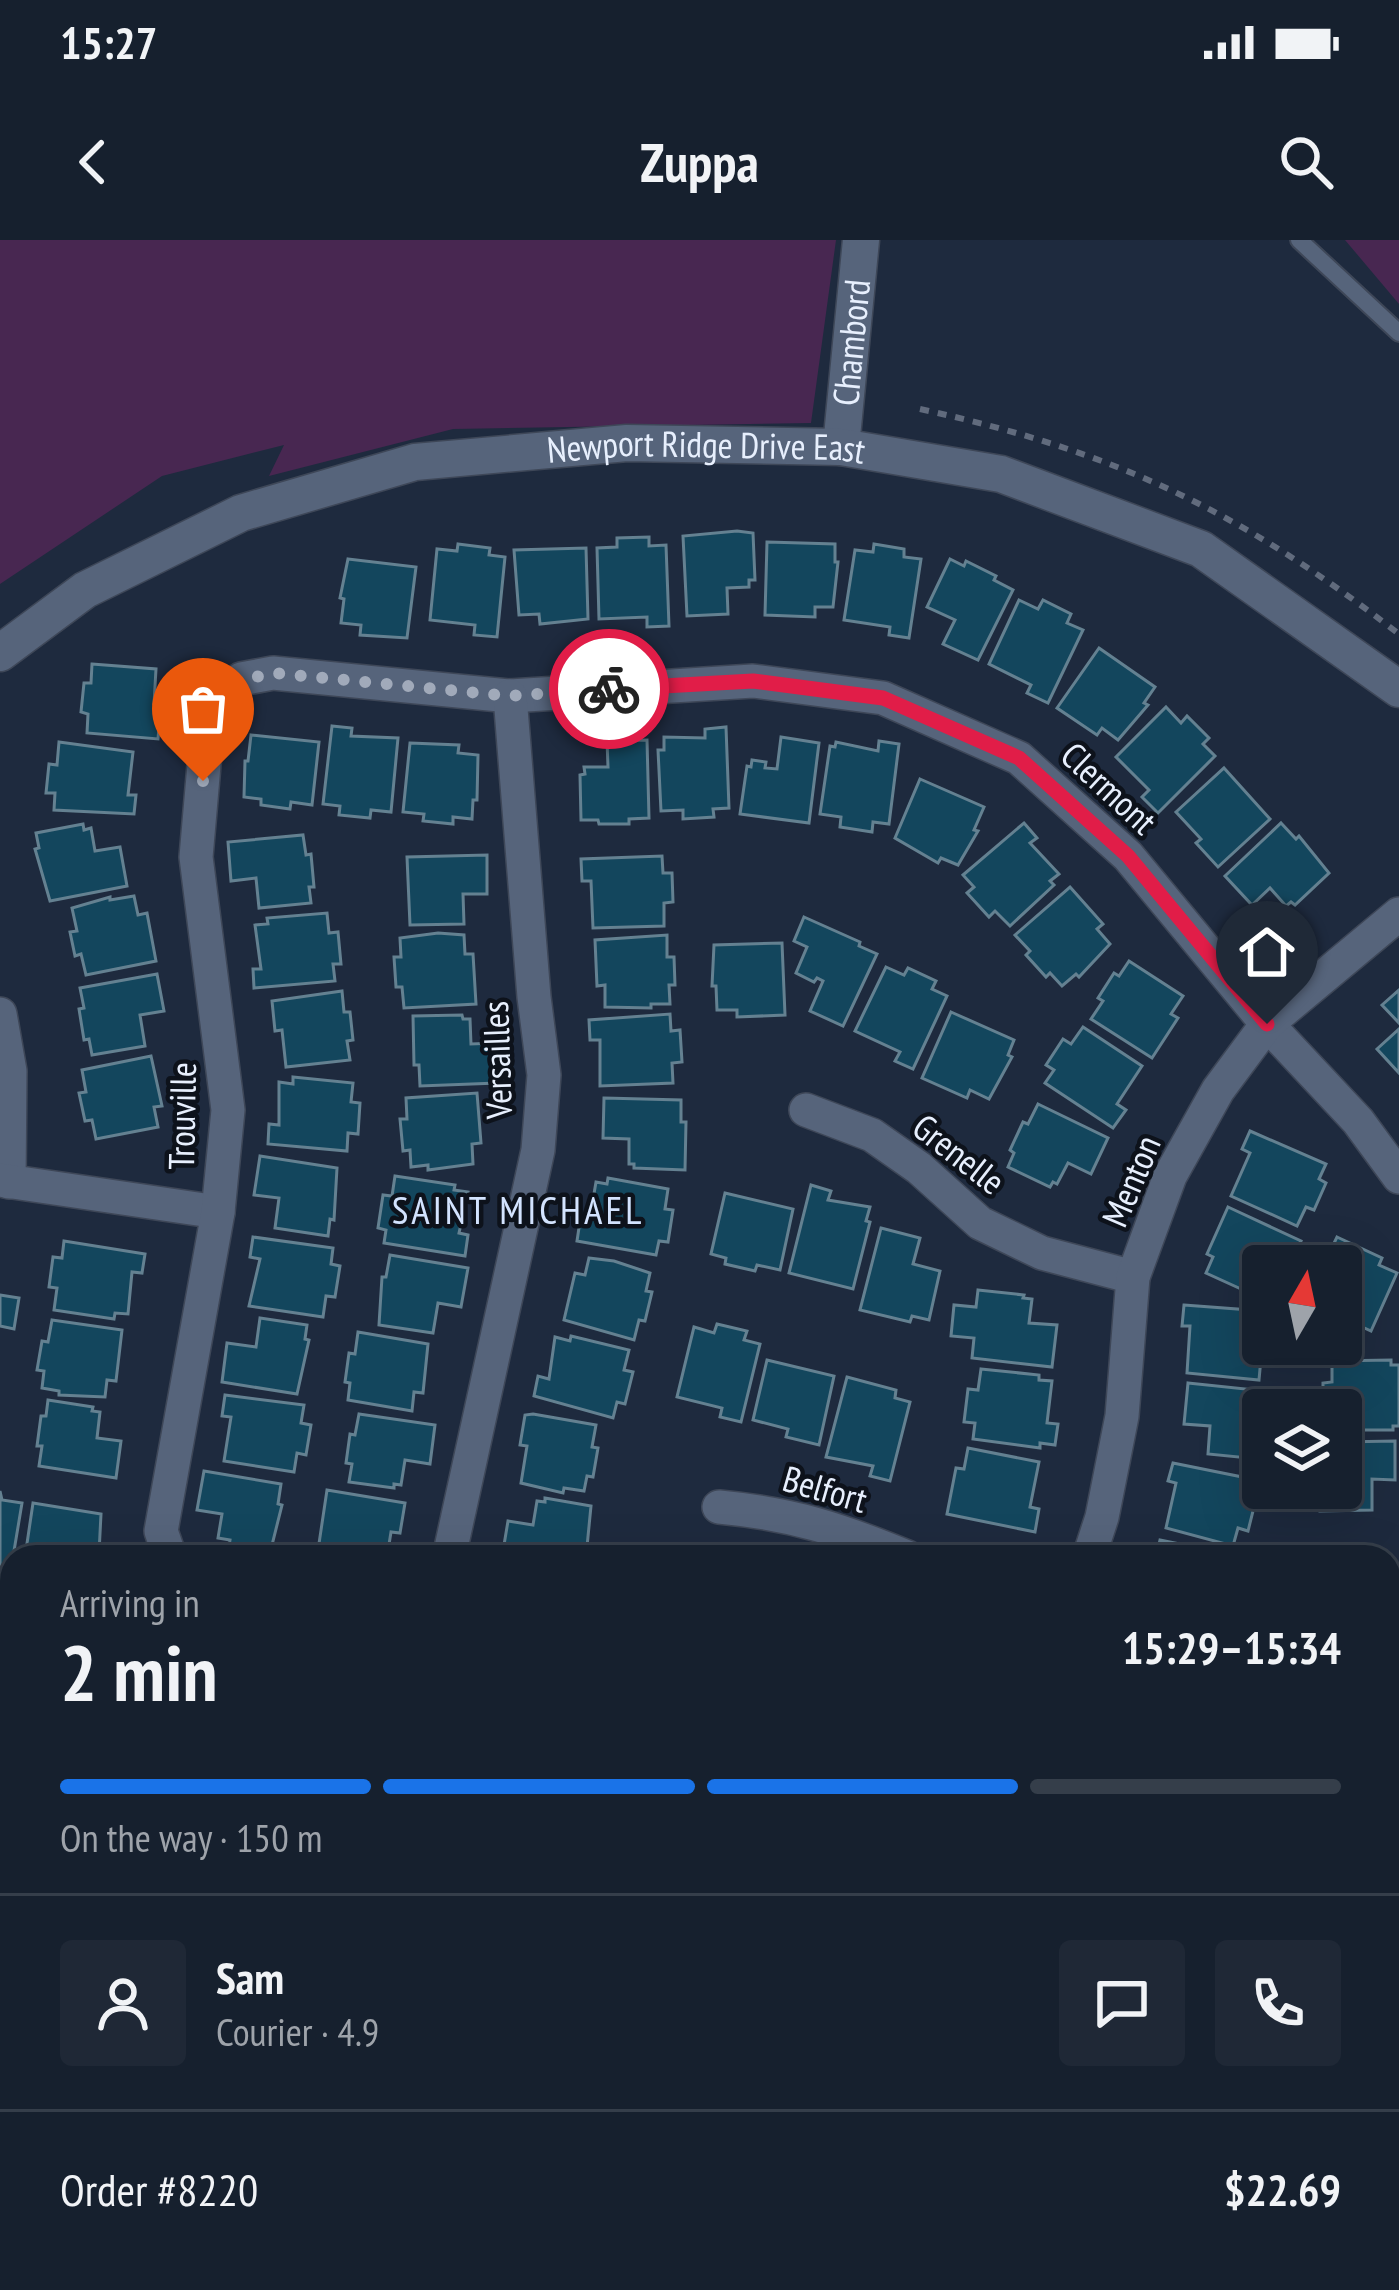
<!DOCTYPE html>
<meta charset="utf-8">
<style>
:root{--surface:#16202e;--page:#1f2836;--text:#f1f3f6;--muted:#9ea3aa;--line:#353e4a;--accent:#1a73e8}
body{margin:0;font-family:"PT Sans Narrow",sans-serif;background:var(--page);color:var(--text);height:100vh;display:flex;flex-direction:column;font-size:45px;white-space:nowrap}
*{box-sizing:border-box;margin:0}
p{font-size:39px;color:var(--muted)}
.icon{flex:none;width:66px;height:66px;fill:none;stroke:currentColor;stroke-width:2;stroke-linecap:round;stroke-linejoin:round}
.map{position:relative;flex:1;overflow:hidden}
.drawer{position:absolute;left:0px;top:1305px;width:1401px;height:747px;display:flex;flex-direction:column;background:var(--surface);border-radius:36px 36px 0 0;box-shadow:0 12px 48px #0002,0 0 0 3px var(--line)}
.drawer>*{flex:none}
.needle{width:78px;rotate:9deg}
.fabs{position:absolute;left:1242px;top:1005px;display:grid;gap:24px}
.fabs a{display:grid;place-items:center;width:120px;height:120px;border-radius:12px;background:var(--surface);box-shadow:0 12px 48px #0002,0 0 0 3px var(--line);font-size:60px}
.pin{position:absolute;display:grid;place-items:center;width:102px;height:102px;color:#fff;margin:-123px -51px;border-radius:50% 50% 50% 0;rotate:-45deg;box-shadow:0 0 12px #0007}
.pin .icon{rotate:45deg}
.courier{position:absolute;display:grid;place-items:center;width:120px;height:120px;margin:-60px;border:9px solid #e11d48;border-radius:50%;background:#fff;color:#222;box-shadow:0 3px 15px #0007}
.summary em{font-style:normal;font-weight:600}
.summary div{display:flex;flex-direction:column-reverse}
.summary{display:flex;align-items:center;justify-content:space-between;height:204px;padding:0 60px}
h1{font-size:78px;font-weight:600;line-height:90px}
.bar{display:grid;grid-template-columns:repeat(4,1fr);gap:18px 12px;align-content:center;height:144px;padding:0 60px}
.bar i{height:15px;border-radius:9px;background:var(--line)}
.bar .active{background:var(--accent)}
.bar p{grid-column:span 4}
.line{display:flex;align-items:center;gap:30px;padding:0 60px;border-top:3px solid var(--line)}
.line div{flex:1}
.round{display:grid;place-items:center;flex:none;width:126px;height:126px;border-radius:12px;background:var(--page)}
.status{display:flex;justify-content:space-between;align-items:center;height:84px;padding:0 60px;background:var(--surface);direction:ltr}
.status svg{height:33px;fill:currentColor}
header{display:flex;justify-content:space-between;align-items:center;height:156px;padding:0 60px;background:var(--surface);font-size:54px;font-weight:600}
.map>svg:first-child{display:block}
.green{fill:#482751}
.building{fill:#13465d;stroke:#648191;stroke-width:3}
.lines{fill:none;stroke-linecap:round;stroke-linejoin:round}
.lane-casing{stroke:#3e4758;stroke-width:20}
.street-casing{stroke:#3e4758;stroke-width:36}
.secondary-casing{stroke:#3e4758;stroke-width:39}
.path{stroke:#616b7d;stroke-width:6;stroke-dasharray:9 9;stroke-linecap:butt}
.lane{stroke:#56647b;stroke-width:16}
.street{stroke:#56647b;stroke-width:33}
.secondary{stroke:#56647b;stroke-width:36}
.done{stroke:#a1aaba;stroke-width:12;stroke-dasharray:0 21.6}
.route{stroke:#e11d48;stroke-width:15}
.labels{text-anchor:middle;stroke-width:9;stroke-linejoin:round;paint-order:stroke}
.street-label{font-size:36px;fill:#e7effd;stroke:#0d121b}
.neighbourhood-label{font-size:39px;letter-spacing:3px;fill:#d3e3fe;stroke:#0d121b}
</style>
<div class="status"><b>15:27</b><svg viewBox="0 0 49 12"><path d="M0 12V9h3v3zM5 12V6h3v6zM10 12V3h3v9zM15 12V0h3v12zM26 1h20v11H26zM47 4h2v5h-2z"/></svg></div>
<header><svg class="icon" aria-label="back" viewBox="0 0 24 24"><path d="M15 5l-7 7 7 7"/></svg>Zuppa<svg class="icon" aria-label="search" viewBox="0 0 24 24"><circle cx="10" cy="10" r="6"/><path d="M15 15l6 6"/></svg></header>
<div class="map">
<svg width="1399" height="2050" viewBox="0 0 1399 2050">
<rect width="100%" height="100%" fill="#1e2a3e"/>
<g class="green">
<path d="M0,0h836l-25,183 -358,6 -184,47 15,-31 -122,31 -162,108z"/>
<path d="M1345,0h54v64z"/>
<path d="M1399,1869v181h-373l20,-10h343v-166z"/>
</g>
<g class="building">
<path d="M737,291l16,2 2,47h-6v7l-22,1 1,26 -41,2 -4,-80z"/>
<path d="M649,297v9l17,-1 3,81 -22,1v-10l-48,2 -2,-71 20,-1v-9z"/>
<path d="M767,302l68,2v18h3l-5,45h-18v10l-50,-2z"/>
<path d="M458,304l32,4 -1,7 16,2 -8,80 -23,-2 1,-10 -45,-5 7,-71 20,2z"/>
<path d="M874,304l30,5v8l17,2 -12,79 -20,-3 1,-8 -46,-7 11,-70 18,2z"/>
<path d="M586,308l2,71 -48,5 -1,-10 -20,1 -5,-65z"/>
<path d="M348,319l68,8 -9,71 -47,-3 1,-10 -20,-2 3,-24 -4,-1z"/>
<path d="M950,319l14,7 2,-5 30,15 -2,4 19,10 -35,70 -35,-16 12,-24 -28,-13z"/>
<path d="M1019,360l19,9 5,-9 28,14 -4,9 16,7 -35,73 -21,-10 4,-8 -42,-21z"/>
<path d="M1099,408l56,39 -11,16 4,2 -30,35 -16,-12 -5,7 -40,-27z"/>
<path d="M92,424l64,5 -2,35 7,1 -3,34 -71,-6 1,-19 -7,-2 3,-29h7z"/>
<path d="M1166,467l15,16 6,-7 22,22 -6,6 12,12 -57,57 -16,-16 7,-7 -33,-33z"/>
<path d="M332,486l20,2 -1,8 47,2 -7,74 -20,-2 -1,8 -31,-3 1,-9 -17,-2z"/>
<path d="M726,487l3,81 -16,1 1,8 -31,2v-9l-22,1 -3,-61h6v-13l41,1v-9z"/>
<path d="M251,495l68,7 -7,63 -21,-3 -1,7 -29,-4v-6l-17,-2 1,-36h3z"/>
<path d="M781,497l38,6 -10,80 -69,-9 7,-48 4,1 1,-7 14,2 -1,6 12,1z"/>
<path d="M647,500l2,78 -20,1v5h-30l-1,-4h-17l-1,-45 5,-1 -1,-7h24l-1,-26z"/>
<path d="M879,501l20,3 -10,80 -16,-2 -1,10 -32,-5 1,-10 -21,-3 10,-68 5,1 1,-5 42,9z"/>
<path d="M59,502l74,10 -5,43h8l-2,19 -80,-4 1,-17h-9l3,-29 8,1z"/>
<path d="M410,503l49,2 -1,8 20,2 -1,45h-4l-1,19 -19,-2v7l-30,-3 1,-7 -21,-2z"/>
<path d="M1224,528l46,51 -52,48 -22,-24 5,-4 -25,-27z"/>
<path d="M920,539l64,28 -10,23 4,1 -20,34 -17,-7 -3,5 -43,-25z"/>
<path d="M1024,583l13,15 -7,5 29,31 -9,7 4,4 -44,41 -15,-15 -6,6 -22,-24 7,-6 -11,-12z"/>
<path d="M1281,583l15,16 3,-3 30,37 -34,32 -4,-3 -5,4 -16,-18 -18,17 -27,-29z"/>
<path d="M83,584l1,6 7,-2 4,23 25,-4 7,39 -77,15 -15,-52 4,-1 -3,-15z"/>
<path d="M303,595l3,20 5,-1 3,33h-5l2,16 -52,5 -3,-30 -25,3 -3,-39z"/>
<path d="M487,615v39h-24l1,30 -54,1 -3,-68z"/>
<path d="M662,616l1,17h9l1,29 -9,1v23l-71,2 -2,-47h-9l-1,-22z"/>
<path d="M1070,647l33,37 -6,5 13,15 -31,33 -3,-3 -14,12 -12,-13 -4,4 -20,-22 4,-4 -15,-16z"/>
<path d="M134,656l4,19 9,-2 9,48 -70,14 -5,-21 -6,2 -5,-24 7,-1 -5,-23 38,-11v3z"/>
<path d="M327,673l2,20 9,-1 3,32h-8l2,17 -81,7 -1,-19h8l-6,-44 13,-1 -1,-6z"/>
<path d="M804,677l56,25 -1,4 18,8 -34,72 -33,-15 13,-30 -6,-3 -3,4 -18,-9 11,-26 -13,-6z"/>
<path d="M438,693l26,2 1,19h8l3,50 -72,4 -2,-21h-6l-2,-30h7l-1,-19z"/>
<path d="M667,695v22h7l1,28h-6l1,19h-19v4l-46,-1v-22l-8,1 -2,-46z"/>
<path d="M782,703l3,72 -48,2v-7h-20l-1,-24h-4l2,-41z"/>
<path d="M1129,721l54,35 -12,18 7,4 -26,40 -61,-39 12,-18 -5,-3 16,-25 5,3z"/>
<path d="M886,727l18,8 4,-7 28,13 -4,8 15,7 -34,73 -18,-8 5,-9 -45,-21z"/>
<path d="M157,734l7,37 -24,4 5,31 -53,9 -3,-16 -5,1 -5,-31 5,-1 -4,-20z"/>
<path d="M1399,750v33l-17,-18z"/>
<path d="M342,751l2,21h6l3,28 -6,1 3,19 -64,7 -4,-37 -7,1 -3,-30z"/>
<path d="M951,772l63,28 -6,15 4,2 -23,42 -19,-9 -3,8 -45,-20z"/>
<path d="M670,774l1,17 9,-1 2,32 -10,1 1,20 -73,3v-46h-10l-1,-20z"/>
<path d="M462,775l1,4h7l1,25 25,-1 1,40 -77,3 -1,-21h-5l-1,-49z"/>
<path d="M1083,787l59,39 -25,38 9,6 -13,18 -68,-45 9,-13 -8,-5 17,-26 8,5z"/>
<path d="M1399,789v44l-22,-24z"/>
<path d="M151,816l11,50 -8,1 4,20 -62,12 -4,-19 -7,1 -6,-28 7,-1 -4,-22z"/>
<path d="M293,837l60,6 -2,19 9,1 -2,31 -10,-1 -1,18 -79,-7 1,-20 10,1v-43l14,2z"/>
<path d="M477,853l4,50 -9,1 1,20 -45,6v-5l-17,2 -1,-17 -7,1 -3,-32h7l-1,-21z"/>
<path d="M604,858l77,2v22h5l-1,48 -51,-2v-4h-5v-25l-26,-1z"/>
<path d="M1038,864l70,34 -17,36 -23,-11 -11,21 -4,-2 -3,5 -42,-20 6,-14 -4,-3 13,-28 5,2z"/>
<path d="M1250,891l76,33 -7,15 7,4 -12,27 -8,-3 -9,19 -66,-30 19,-43 -8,-4z"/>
<path d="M260,916l77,12 -3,52 -4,-1 -2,17 -53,-8 4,-30 -25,-3z"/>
<path d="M395,936l60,9 -1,5 14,2 -9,41 9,2 -3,21 -81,-13 2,-13 -8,-2 5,-33 9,1z"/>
<path d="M608,938l60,11 -3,20 8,1 -5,32 -9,-1 -3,14 -79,-14 3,-20 9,2 7,-41 11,2z"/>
<path d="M811,945l20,6 -3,9 42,7 -4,14 4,1 -17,67 -64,-16z"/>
<path d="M725,953l68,16 -13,61 -23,-5 -2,6 -30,-7 1,-6 -15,-4z"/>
<path d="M1228,967l73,34 -12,25h-26v33l-57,-26 7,-16 -6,-3z"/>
<path d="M881,988l39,10 -7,26 27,7 -11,49 -17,-4 -2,6 -50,-12z"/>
<path d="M253,997l80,11 -2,16 9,2 -5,31 -9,-1 -3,21 -74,-11 11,-47 -10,-2z"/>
<path d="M1337,997l45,21 -3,7 18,8 -26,58 -30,-14v-51h-18z"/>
<path d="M64,1001l81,13 -3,19 -10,-1 -4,42 -13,-1 -1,6 -60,-9 3,-22 -8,-1 4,-30 9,1z"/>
<path d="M390,1015l78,13 -7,39 -23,-4 -5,30 -54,-8 3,-48h4z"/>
<path d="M589,1018l25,3 36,12 -4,18 6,1 -7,29 -6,-1 -5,20 -70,-20 11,-47 10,2z"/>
<path d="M978,1050l46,5 -1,3 9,1 -3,24 28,2 -5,42 -80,-9 2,-20 -23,-2 3,-31 22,2z"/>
<path d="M0,1055l19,3 -5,31 -14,-3z"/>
<path d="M1184,1065l79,6v33h9l-2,15 -9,-1 -2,22 -72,-7 3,-47h-8z"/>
<path d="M260,1078l47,7 -2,14 4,1 -12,54 -75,-12 5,-39 29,4z"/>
<path d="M52,1080l70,10 -6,51 -9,-1 -2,17 -46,-2v-4l-17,-3 2,-17 -7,-1 5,-29 6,1z"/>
<path d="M717,1084l30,7 -3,9 16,4 -19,78 -21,-5 2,-9 -45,-11 17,-70 20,6z"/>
<path d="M358,1092l70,12 -5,49 -9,-1 -2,19 -64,-11 2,-17 -5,-1 4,-29 6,1z"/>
<path d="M571,1096l58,14 -5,20 9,2 -8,32 -8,-2 -4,16 -79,-22 4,-20 11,3 6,-42 15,4z"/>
<path d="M767,1120l67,16 -15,69 -33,-8 2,-8 -35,-9z"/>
<path d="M1391,1120v5h8v61h-6v4h-52v-20h-18v-27l9,-1v-21z"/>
<path d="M981,1129l58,6v5l13,1 -5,42 11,1 -3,21 -15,-2v5l-67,-9 2,-16 -11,-1 4,-33 10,1z"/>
<path d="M847,1137l49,13 -1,8 15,4 -20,79 -20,-5 3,-10 -47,-9z"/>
<path d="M1188,1143l77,8 -2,52 -5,16 -50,-5 2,-28 -26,-2z"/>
<path d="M225,1155l79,10 -3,18 10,2 -5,30 -9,-2 -3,19 -70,-11 7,-44 -9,-1z"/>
<path d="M48,1160l45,7 -1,4 8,1 -3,26 24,3 -5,37 -77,-12 3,-20h-5l4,-30h5z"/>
<path d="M359,1174l76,11 -5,39 -25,-4 -4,25 -7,-1v4l-45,-6 3,-18 -6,-1 4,-29 5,1z"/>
<path d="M533,1174l63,11 -4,22 6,1 -5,29 -6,-1 -3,15 -20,-3 -1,5 -42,-10 6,-37 -7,-1 5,-30z"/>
<path d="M1395,1201v39l-23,-1v31l-52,1v-16h-6v-7h27v-46z"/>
<path d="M968,1208l71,14 -9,45 9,2 -4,23 -88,-18 9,-46 8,1z"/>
<path d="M1173,1223l79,16 -5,17 9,3 -8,32 -10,-3 -5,18 -67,-18 10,-45 -8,-2z"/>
<path d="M204,1231l77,13 -3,20 4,1 -12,48 -41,-7 1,-6 -12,-2 4,-24 -25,-4z"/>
<path d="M327,1250l78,13 -5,30 -9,-1 -4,25h-70z"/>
<path d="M0,1251l2,9 20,3 -9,54 -1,4h-5l-2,15 -5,-1z"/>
<path d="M545,1258l46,8 -5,51h-84l6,-36 25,4 4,-24 8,1z"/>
<path d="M33,1263l68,11 -2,39 -3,-1 -1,5h-70z"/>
<path d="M1160,1300l39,8 -1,4 22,5h-64z"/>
<path d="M5,1412l7,1v89h-5l1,-10 -8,-1v-46z"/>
<path d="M1399,1455v72l-10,-10v-52z"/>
<path d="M1389,1742l10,17v53l-10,6z"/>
<path d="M0,1789l7,25 5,3v39l-12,3z"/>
<path d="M12,1867v64l-12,3v-63z"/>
<path d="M638,2040h38l3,10h-70z"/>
<path d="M693,2040h61l3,10h-61z"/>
</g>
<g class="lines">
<g class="lane-casing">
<g id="lane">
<path d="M1299,0l100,93"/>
<path d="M0,1375l12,2"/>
<path d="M120,2040l3,10"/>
<path d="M394,2050l5,-10"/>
</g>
</g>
<g class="street-casing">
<g id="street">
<path d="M0,774l10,57 -1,111"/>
<path d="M806,870l66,25 47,33 61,55 62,30 91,24"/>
<path d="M0,940l218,32"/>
<path d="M719,1267c74,7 120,22 188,50"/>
<path d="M170,1317l-9,-26 57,-319 10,-102 -32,-253 10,-115 10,-41 25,-22 32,-6 237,23 243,-15 130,17 136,60 109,98 139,168 91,97 41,56"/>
<path d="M449,1317l89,-407 6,-75 -10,-78 -24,-301"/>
<path d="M1089,1317l13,-40 20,-101 11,-139 37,-101 48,-86 49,-66 132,-110"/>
<path d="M1389,1617l10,11"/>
<path d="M0,2014l12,-4"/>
<path d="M334,2040l17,10"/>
</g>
</g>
<g class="secondary-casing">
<g id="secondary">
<path id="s1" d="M841,207l20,-207"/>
<path id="s2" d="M0,413l85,-63 156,-77 174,-51 212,-19 214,4 160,27 200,75 198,140"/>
</g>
</g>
<g class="path">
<path d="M920,169c197,43 320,102 479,225"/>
<path d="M0,1583l12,-2"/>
<path d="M1389,1950l10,-2"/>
<path d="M964,2040l5,10"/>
<path d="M1147,2050l23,-10"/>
</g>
<use href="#lane" class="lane"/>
<use href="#street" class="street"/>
<use href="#secondary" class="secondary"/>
</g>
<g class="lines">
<path class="done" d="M203,541c5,-62 2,-95 70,-108l237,23 99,-7"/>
<path class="route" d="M609,449l144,-8 130,17 136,60 109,98 139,168"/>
</g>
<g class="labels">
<g class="street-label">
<text dy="13" stroke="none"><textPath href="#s1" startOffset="105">Chambord</textPath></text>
<text dy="13" stroke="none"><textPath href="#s2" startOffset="753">Newport Ridge Drive East</textPath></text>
<text transform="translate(1109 548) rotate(43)" y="13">Clermont</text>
<text transform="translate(497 820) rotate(-92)" y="13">Versailles</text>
<text transform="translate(182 876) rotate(-89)" y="13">Trouville</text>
<text transform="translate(959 914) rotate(38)" y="13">Grenelle</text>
<text transform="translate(1131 941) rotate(-67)" y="13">Menton</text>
<text transform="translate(825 1249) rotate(16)" y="13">Belfort</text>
</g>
<g class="neighbourhood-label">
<text x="518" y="984">SAINT MICHAEL</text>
</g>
</g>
</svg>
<div class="fabs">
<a><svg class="needle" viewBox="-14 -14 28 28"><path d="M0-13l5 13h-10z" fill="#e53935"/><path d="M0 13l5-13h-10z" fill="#9ea3aa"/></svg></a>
<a><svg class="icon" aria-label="layers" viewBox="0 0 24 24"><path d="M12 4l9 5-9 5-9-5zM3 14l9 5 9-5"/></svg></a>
</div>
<div class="pin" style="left:203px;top:541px;background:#ea580c"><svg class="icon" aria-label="bag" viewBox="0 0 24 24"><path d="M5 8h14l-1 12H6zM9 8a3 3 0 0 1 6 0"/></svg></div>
<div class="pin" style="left:1267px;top:784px;background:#1f2937"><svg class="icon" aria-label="home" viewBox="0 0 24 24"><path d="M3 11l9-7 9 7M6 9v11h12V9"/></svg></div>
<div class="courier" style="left:609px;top:449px"><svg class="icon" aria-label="bike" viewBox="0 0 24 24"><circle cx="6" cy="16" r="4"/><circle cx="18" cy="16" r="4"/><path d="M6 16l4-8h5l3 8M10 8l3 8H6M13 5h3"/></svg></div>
<section class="drawer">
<div class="summary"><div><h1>2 min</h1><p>Arriving in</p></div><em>15:29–15:34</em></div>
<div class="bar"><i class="active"></i><i class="active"></i><i class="active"></i><i></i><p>On the way · 150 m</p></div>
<div class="line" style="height:216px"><a class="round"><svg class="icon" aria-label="person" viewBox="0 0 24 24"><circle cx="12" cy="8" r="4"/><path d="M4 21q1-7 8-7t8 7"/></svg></a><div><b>Sam</b><p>Courier · 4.9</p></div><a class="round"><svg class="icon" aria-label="chat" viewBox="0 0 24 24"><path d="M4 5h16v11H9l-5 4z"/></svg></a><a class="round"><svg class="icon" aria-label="phone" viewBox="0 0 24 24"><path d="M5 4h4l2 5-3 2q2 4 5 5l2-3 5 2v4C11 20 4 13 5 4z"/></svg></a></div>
<div class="line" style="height:156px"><div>Order #8220</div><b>$22.69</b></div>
</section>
</div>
